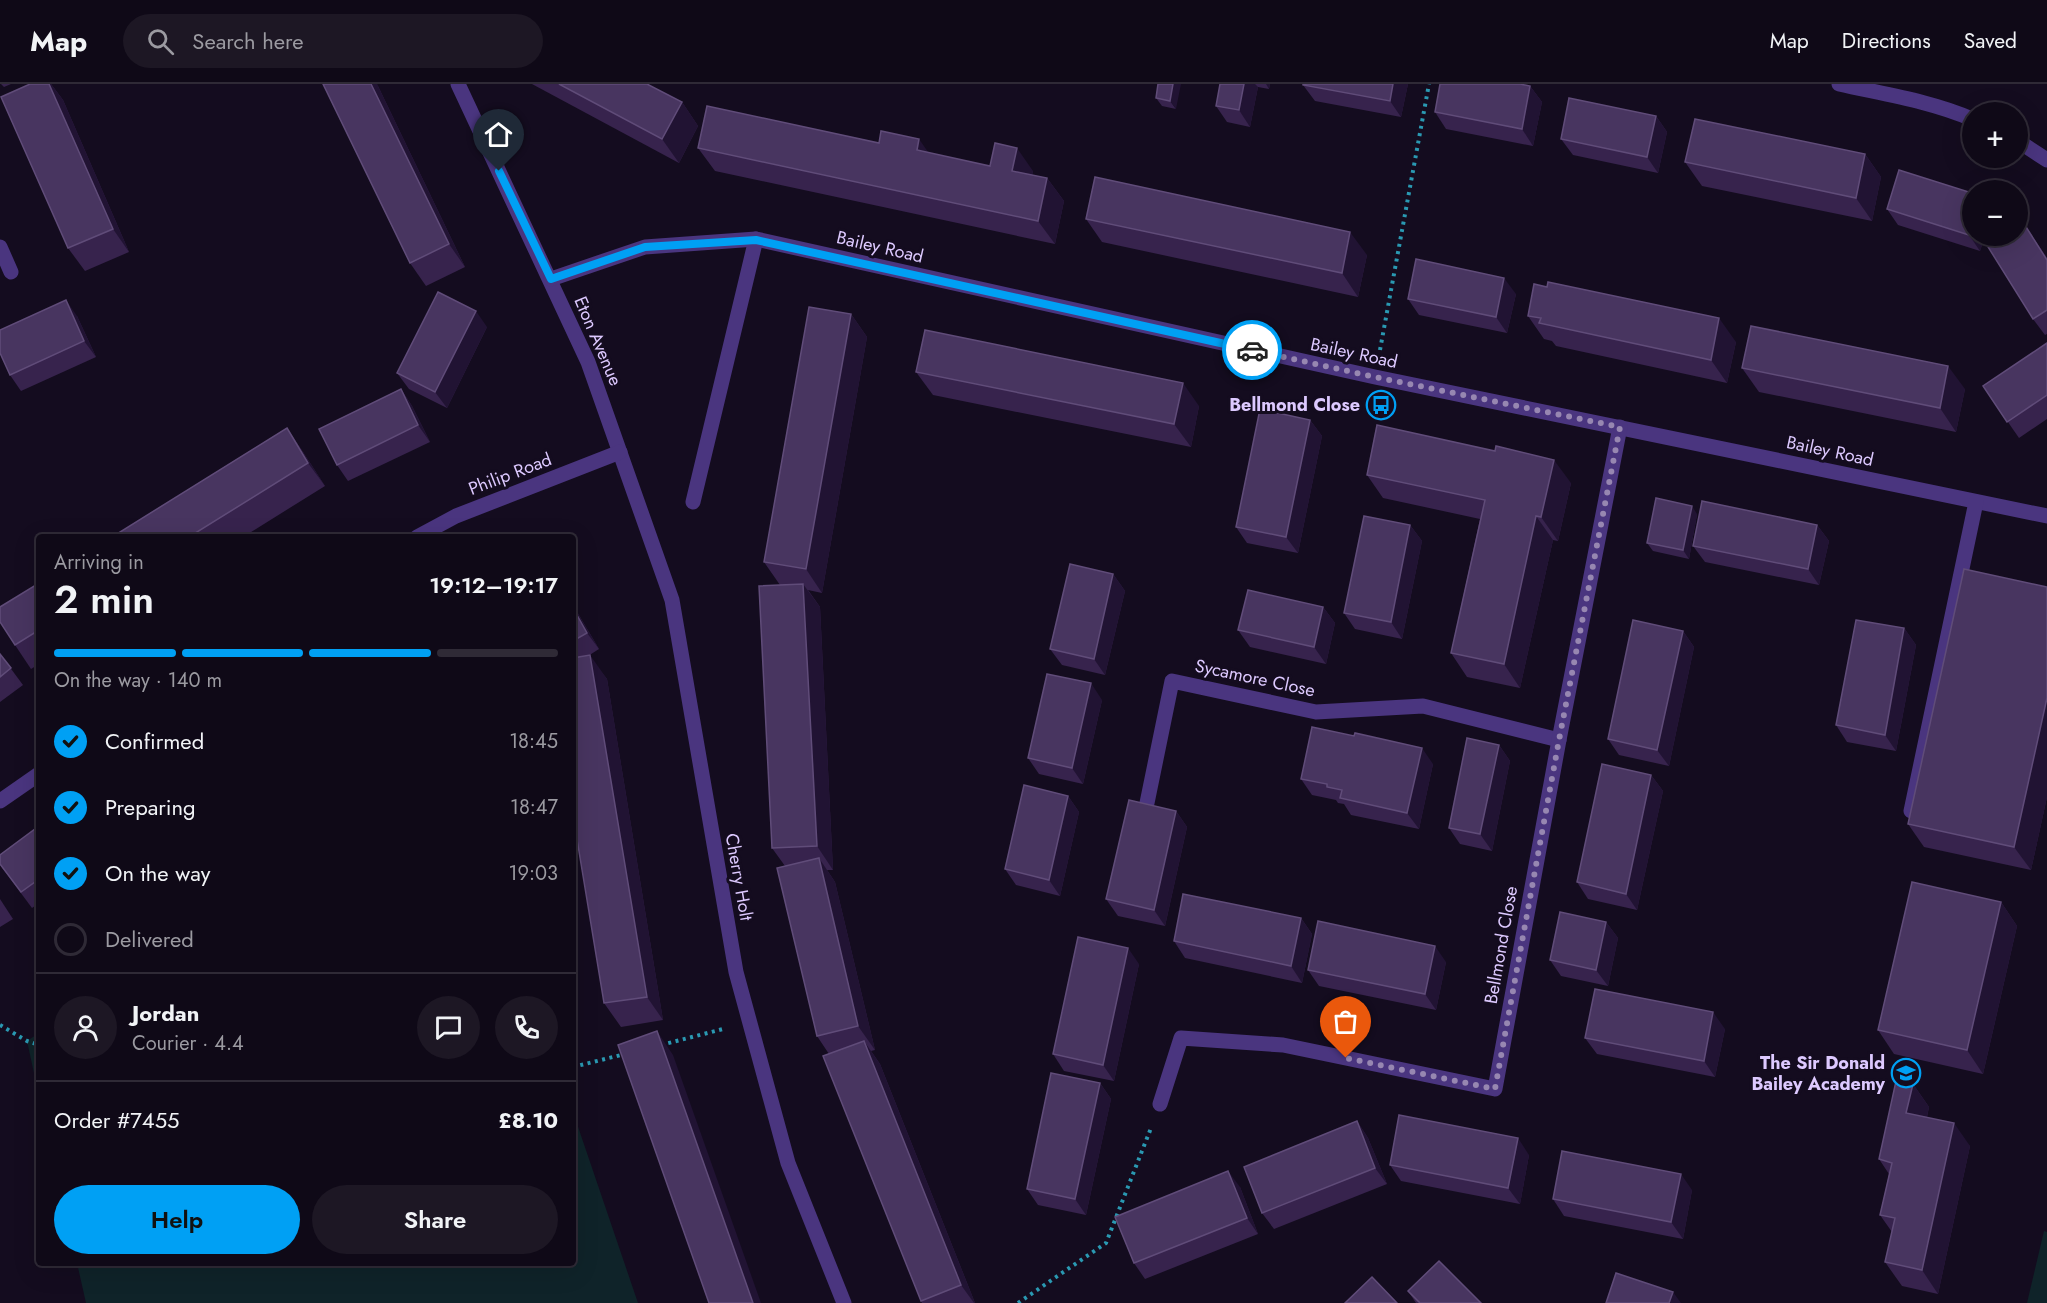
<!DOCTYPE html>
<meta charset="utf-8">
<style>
:root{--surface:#0f0917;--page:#1d1724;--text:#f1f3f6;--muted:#9b9aa1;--line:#2f2a36;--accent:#00a0f4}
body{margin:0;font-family:Jost,sans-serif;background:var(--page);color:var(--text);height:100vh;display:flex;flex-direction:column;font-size:22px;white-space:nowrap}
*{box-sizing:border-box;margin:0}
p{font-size:20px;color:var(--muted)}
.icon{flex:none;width:33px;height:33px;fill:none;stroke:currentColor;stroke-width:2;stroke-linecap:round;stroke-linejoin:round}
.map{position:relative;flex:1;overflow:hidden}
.sheet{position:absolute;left:36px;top:450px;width:540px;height:732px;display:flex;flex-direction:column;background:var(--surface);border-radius:6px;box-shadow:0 6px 24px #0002,0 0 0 2px var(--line)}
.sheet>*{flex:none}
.buttons{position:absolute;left:1962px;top:18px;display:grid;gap:12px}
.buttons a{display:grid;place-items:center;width:66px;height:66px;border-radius:50%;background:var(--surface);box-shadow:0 6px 24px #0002,0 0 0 2px var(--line);font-size:30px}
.pin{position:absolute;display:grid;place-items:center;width:51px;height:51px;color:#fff;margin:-62px -26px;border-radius:50% 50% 50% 0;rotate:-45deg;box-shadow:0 0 6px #0007}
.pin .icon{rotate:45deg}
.courier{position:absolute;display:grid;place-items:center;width:60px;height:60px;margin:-30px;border:4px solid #00a0f4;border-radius:50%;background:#fff;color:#222;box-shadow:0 2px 8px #0007}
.headline em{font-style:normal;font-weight:600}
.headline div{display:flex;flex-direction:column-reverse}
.headline{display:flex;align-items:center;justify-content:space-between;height:102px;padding:0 18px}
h1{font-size:39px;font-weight:600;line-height:45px}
.bar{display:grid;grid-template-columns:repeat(4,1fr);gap:9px 6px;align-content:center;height:72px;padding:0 18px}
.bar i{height:8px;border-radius:4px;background:var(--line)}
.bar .active{background:var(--accent)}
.bar p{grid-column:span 4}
.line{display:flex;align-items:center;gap:15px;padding:0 18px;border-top:2px solid var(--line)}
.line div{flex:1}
.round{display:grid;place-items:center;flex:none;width:63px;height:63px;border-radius:32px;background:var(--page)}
ol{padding:0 18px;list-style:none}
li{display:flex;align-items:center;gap:18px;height:66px}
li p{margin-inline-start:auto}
li .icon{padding:6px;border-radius:50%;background:var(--accent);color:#111;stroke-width:4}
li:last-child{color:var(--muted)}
li i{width:33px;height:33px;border:3px solid var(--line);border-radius:50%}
.primary-button{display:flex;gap:12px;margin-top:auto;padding:12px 18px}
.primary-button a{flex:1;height:69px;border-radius:36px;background:var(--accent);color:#111;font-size:24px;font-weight:600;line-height:69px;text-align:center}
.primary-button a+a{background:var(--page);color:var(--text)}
header{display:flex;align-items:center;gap:36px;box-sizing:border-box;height:84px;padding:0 30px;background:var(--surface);border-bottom:2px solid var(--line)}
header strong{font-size:28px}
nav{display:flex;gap:33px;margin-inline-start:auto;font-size:21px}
.search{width:420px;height:54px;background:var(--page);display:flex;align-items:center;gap:15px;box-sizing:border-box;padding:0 21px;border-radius:33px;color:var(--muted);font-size:22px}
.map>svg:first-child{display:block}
.green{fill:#0f2329}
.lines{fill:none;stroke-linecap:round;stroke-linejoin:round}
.path{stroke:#2a99b2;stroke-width:4;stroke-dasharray:3 4.5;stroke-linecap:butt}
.minor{stroke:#4a357f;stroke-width:15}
.wall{fill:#37234d}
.shaded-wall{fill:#211333}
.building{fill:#483560;stroke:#604c79;stroke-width:1.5}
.done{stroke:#9787b1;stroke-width:6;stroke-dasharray:0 10.8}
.route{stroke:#00a0f4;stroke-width:8}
.labels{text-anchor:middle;stroke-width:6;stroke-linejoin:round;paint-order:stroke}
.street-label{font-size:18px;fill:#ddc9ff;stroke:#140c1f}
.poi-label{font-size:18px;font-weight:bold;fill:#ddc9ff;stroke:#140c1f;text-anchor:end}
</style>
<header>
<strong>Map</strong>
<div class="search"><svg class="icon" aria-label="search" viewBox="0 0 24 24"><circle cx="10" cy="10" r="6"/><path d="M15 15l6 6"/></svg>Search here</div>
<nav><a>Map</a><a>Directions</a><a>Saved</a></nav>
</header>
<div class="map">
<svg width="2047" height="1219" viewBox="0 0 2047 1219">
<rect width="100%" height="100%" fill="#140c1f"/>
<g class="green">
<path d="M39,949v63l-12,-55z"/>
<path d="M573,1028l65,191h-552l-9,-40h496z"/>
<path d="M2044,1147l3,1v71h-20z"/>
</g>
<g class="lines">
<g class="path">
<path d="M1380,266l49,-266"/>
<path d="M0,941l27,16 12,4"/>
<path d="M661,961l62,-16"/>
<path d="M573,983l52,-13"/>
<path d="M1018,1219l88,-60 45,-115"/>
</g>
<g class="minor">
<path d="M458,0l130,278 84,238 64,372 52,191 56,140"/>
<path d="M1839,0c44,10 92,17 133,35"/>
<path d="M2018,57l29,19"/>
<path d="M0,163l11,25"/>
<path d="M551,195l94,-32 111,-8 619,138 672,139"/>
<path d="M693,418l63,-263"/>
<path d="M417,453l39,-21 164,-64"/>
<path d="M0,717l39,-27"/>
<path d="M1147,719l25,-122 144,31 107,-6 136,34"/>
<path d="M1911,727l65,-309"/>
<path d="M1160,1020l21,-66 102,7 212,44 64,-349 61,-313"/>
</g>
</g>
<g class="wall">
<path d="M1,0h10l-7,3z"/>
<path d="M49,0h2l12,16 66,152 -44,19 -17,-23z"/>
<path d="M377,0l88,183 -39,19 -16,-23z"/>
<path d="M532,0h115l35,18 16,24 -19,37z"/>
<path d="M1158,0l18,25 -14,-3 -6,-8z"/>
<path d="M1220,0h50l-1,5 -11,-2 -8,40 -23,-5 -11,-16z"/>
<path d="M1408,0l-7,33 -86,-16 -12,-16z"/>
<path d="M1530,2l12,16 -9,44 -87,-17 -11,-17z"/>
<path d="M1656,32l11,16 -9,41 -85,-18 -12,-16z"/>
<path d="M698,64l231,5 61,13 43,5 -1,4 15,3 17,23 -9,43 -340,-73z"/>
<path d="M1865,70l16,23 -9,44 -170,-35 -17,-24z"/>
<path d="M1887,125l85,27h13l-5,15 -82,-26z"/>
<path d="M1086,135l281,36 -9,42 -256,-55z"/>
<path d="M2021,135l26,39v76l-2,1 -12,-16z"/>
<path d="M1516,210l-9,39 -88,-18 -11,-16z"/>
<path d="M851,230l16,23 -45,256 -14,-3 12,17 13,263h-6l8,12 40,168 -4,1 9,13 95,239h-53l-1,-2 -92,-247 -12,-18 -32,-170 -13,-18 8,-263 -16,-23z"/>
<path d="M77,232l19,41 -75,34 -11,-16z"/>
<path d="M1528,232l208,26 -9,41 -171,-37 -4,-5 -8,-2z"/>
<path d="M487,243l-40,81 -38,-19 -12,-16z"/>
<path d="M2047,259v76l-28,19 -36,-52z"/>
<path d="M1742,284l223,21 -9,43 -197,-40z"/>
<path d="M916,288l283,34 -8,41 -258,-52z"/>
<path d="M401,305l11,17 18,36 -82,39 -11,-16z"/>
<path d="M1310,336l12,16 -24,117 -51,-10 -11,-16z"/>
<path d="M287,344l16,24 22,34 -82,51h-131z"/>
<path d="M1367,391l204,8 -13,58 -5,-1 -33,148 -53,-11 -16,-24 29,-134 -97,-21z"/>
<path d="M1697,430l-8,45 -36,-8 -6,-8z"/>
<path d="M1410,441l12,16 -20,98 -47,-10 -11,-16z"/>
<path d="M1817,441l12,16 -10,44 -114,-23 -12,-16z"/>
<path d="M1113,490l12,17 -20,84 -43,-10 -12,-16z"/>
<path d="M39,499v81l-8,5 -16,-24z"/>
<path d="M2047,503v210l-16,73 -107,-23 -16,-23z"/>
<path d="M573,521l26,44 -11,7 19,23 56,341 -42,7 -17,-24 -31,-188z"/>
<path d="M1323,523l12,16 -9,41 -76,-17 -12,-17z"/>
<path d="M1904,544l12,17 -20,106 -49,-9 -11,-17z"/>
<path d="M1683,547l11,16 -25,119 -50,-11 -11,-16z"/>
<path d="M0,570l23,31 -23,17z"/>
<path d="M1102,616l-19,84 -44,-10 -11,-16z"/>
<path d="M1499,661l11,16 -18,90 -32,-7 -11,-16z"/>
<path d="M1433,680l-14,65 -68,-14 -7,-11 -6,-1 -2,-3 -24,-5 -11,-16z"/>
<path d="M1651,691l12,16 -26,119 -49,-11 -11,-17z"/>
<path d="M1068,712l11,16 -19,84 -44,-11 -11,-16z"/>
<path d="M1176,727l11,16 -22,99 -47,-10 -12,-17z"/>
<path d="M39,742v77l-7,5 -32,-43z"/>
<path d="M0,815l13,20 -13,8z"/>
<path d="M2001,818l16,24 -34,148 -89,-20 -16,-24z"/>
<path d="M1301,834l11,16 -10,49 -117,-25 -11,-17z"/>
<path d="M1606,838l12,16 -10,48 -47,-10 -11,-16z"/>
<path d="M1446,878l-10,48 -117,-24 -11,-16z"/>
<path d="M1139,880l-25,117 -50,-10 -11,-17z"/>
<path d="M1725,945l-10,48 -118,-23 -12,-16z"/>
<path d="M1100,999l11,16 -25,116 -48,-10 -11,-16z"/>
<path d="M1913,1000l16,23 -2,10 43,29 -32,148 -36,-8 -17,-24 7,-30 -12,-17 9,-41 -10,-15z"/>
<path d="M1357,1037l11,17 19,46 -113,45 -12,-16z"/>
<path d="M1529,1071l-9,49 -119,-23 -11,-16z"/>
<path d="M1240,1103l18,47 -113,45 -11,-16z"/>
<path d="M1692,1106l-9,49 -119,-23 -11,-17z"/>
<path d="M1408,1207l73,12h-65z"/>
</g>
<g class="shaded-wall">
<path d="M49,0h2l12,16 66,152 -16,-23z"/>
<path d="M371,0h6l88,183 -16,-23z"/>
<path d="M1173,0h8l-5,25 -6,-8z"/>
<path d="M1244,0h11l3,3 -8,40 -11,-17z"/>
<path d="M1266,0h4l-1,5z"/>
<path d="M1393,0h15l-7,33 -11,-16z"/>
<path d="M1530,2l12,16 -9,44 -11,-17z"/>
<path d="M682,18l16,24 -19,37 -17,-24z"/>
<path d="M1656,32l11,16 -9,41 -11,-16z"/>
<path d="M919,55l16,23 -18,-12z"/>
<path d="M1017,64l16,23 -5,23 -16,-23z"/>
<path d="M1865,70l16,23 -9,44 -16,-23z"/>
<path d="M1047,94l17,23 -9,43 -17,-23z"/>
<path d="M2021,135l11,17 15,22v2z"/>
<path d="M1972,140v12h13l-5,15 -11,-16z"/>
<path d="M1350,148l17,23 -9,42 -16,-24z"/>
<path d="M1504,194l12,16 -9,39 -11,-16z"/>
<path d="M66,216l11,16 19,41 -12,-16z"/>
<path d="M476,227l11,16 -40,81 -12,-16z"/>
<path d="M851,230l16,23 -45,256 -16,-24z"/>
<path d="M1719,234l17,24 -9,41 -16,-23z"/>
<path d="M1948,282l17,23 -9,43 -16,-24z"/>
<path d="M1183,299l16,23 -8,41 -17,-23z"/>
<path d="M401,305l11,17 18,36 -12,-17z"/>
<path d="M1310,336l12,16 -24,117 -12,-16z"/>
<path d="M287,344l16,24 22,34 -17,-23z"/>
<path d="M1554,376l17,23 -13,58 -17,-24z"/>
<path d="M1692,422l5,8 -8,45 -6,-9z"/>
<path d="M1536,432l17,24 -33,148 -16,-24z"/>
<path d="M1410,441l12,16 -20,98 -11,-17z"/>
<path d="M1817,441l12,16 -10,44 -11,-16z"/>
<path d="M1113,490l12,17 -20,84 -11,-16z"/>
<path d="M803,500l17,23 13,263 -16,-24z"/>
<path d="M573,521l26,44 -12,-16 -14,-25z"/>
<path d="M1323,523l12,16 -9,41 -12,-17z"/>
<path d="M1904,544l12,17 -20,106 -11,-16z"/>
<path d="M1683,547l11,16 -25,119 -12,-16z"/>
<path d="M590,571l17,24 56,341 -16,-23z"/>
<path d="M1091,599l11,17 -19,84 -11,-16z"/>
<path d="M2047,614v99l-16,73 -17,-23z"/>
<path d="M1499,661l11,16 -18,90 -12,-17z"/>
<path d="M1422,664l11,16 -14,65 -12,-16z"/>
<path d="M1651,691l12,16 -26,119 -11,-16z"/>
<path d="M1068,712l11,16 -19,84 -11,-16z"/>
<path d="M1176,727l11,16 -22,99 -11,-16z"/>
<path d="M819,774l16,24 40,168 -17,-24z"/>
<path d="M2001,818l16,24 -34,148 -16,-24z"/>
<path d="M1301,834l11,16 -10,49 -11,-17z"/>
<path d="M1606,838l12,16 -10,48 -12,-16z"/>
<path d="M1435,862l11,16 -10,48 -11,-16z"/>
<path d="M1128,864l11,16 -25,117 -11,-16z"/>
<path d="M1713,928l12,17 -10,48 -11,-16z"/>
<path d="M657,947l16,24 88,248h-8z"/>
<path d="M864,957l16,23 95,239h-1l-13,-18z"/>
<path d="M1100,999l11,16 -25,116 -11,-16z"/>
<path d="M1913,1000l16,23 -6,29 -17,-23z"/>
<path d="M1357,1037l11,17 19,46 -12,-16z"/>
<path d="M1954,1039l16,23 -32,148 -16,-24z"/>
<path d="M1518,1054l11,17 -9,49 -12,-16z"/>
<path d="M1228,1087l12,16 18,47 -11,-16z"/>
<path d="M1681,1090l11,16 -9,49 -12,-17z"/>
<path d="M1673,1208l8,11h-12z"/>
</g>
<g class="building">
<path d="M30,0h19l64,145 -45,19 -67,-151z"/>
<path d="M323,0h48l78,160 -39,19z"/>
<path d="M559,0h88l35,18 -20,37z"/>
<path d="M1158,0h15l-3,17 -14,-3z"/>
<path d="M1220,0h24l-5,26 -23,-4z"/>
<path d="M1303,0h90l-3,17 -87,-16z"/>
<path d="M1440,0h80l10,2 -8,43 -87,-17z"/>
<path d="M1569,14l87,18 -9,41 -86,-18z"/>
<path d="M707,22l172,37 2,-12 38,8 -2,11 73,16 5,-23 22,5 -5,23 35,7 -9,43 -340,-73z"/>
<path d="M1695,35l170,35 -9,44 -171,-36z"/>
<path d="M1899,86l73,23v31l-3,11 -82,-26z"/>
<path d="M1095,93l255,55 -8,41 -256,-54z"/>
<path d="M2021,135l26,41v50l-14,9 -48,-77 11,-6h22v-14z"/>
<path d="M1416,175l88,19 -8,39 -88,-18z"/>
<path d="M1548,198l171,36 -8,42 -172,-37 2,-5 -13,-2 6,-32 13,3z"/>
<path d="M438,208l38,19 -41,81 -38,-19z"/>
<path d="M66,216l18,41 -74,34 -10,-22v-23z"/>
<path d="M809,223l42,7 -45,255 -42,-7z"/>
<path d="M1751,242l197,40 -8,42 -198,-40z"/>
<path d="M925,246l258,53 -9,41 -258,-52z"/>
<path d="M2047,259v52l-40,27 -24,-36z"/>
<path d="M401,305l17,36 -81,40 -18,-36z"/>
<path d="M1260,325l50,11 -24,117 -50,-10z"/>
<path d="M1377,341l118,26 1,-5 58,14 -13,57 -5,-1 -32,148 -53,-11 34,-153 -118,-25z"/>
<path d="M287,344l21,35 -119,74h-77z"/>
<path d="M1656,414l36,8 -9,44 -36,-7z"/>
<path d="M1702,417l115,24 -9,44 -115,-23z"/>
<path d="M1364,432l46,9 -19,97 -47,-9z"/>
<path d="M1070,480l43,10 -19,85 -44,-10z"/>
<path d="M1964,485l83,18v111l-33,149 -106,-23z"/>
<path d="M39,499v47l-24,15 -15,-23v-15z"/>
<path d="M803,500l14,262 -45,2 -13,-262z"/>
<path d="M1248,506l75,17 -9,40 -76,-17z"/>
<path d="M573,524l14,25 -14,8z"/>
<path d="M1633,536l50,11 -26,119 -49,-11z"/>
<path d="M1856,536l48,8 -19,107 -49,-10z"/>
<path d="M0,570l11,14 -11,9z"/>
<path d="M590,571l57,342 -43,6 -31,-188v-157z"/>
<path d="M1047,590l44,9 -19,85 -44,-10z"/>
<path d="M1312,643l42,9 1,-3 67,15 -15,65 -67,-15 2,-8 -15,-3v-3l-26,-5z"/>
<path d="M1467,654l32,7 -19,89 -31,-6z"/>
<path d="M1602,680l49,11 -25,119 -49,-12z"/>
<path d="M1024,701l44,11 -19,84 -44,-11z"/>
<path d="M1129,716l47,11 -22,99 -48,-11z"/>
<path d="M39,742v53l-18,13 -21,-28v-9z"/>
<path d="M819,774l39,168 -41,10 -40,-168z"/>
<path d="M1912,798l89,20 -34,148 -89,-20z"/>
<path d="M1183,810l118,24 -10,48 -117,-25z"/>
<path d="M1560,828l46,10 -10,48 -46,-10z"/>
<path d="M1318,837l117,25 -10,48 -117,-24z"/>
<path d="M1078,853l50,11 -25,117 -50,-11z"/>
<path d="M1595,905l118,23 -9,49 -119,-23z"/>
<path d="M657,947l96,272h-44l-91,-258z"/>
<path d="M864,957l97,244 -40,16 -98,-245z"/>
<path d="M1051,989l49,10 -25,116 -48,-10z"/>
<path d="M1896,997l17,3 -7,29 48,10 -32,147 -37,-8 10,-44 -15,-3 12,-52 -13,-4z"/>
<path d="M1399,1031l119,23 -10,50 -118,-23z"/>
<path d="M1357,1037l18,47 -113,45 -18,-46z"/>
<path d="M1562,1067l119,23 -10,48 -118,-23z"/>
<path d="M1228,1087l19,47 -113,45 -19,-46z"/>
<path d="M1439,1177l42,42h-61l-12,-12z"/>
<path d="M1616,1189l57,19 -4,11h-63z"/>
<path d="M1372,1193l25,26h-52z"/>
</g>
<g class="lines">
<path class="done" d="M1252,266l123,27 245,50 -61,313 -64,349 -149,-31"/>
<path class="route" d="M499,87l52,108 94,-32 111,-7 496,110"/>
</g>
<defs>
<g id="bus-ring" transform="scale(1.5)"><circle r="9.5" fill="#140c1f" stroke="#00a0f4" stroke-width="1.5"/><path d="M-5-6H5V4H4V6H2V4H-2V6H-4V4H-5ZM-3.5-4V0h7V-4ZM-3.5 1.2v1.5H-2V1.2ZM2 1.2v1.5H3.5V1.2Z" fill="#00a0f4"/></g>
<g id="school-ring" transform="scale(1.5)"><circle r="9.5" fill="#140c1f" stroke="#00a0f4" stroke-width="1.5"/><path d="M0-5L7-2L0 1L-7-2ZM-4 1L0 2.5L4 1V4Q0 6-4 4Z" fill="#00a0f4"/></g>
</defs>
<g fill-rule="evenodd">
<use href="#bus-ring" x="1381" y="321"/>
<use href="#school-ring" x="1906" y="989"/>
</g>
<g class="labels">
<g class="street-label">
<text transform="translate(880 163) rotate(13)" y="6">Bailey Road</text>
<text transform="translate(598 257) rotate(67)" y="6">Eton Avenue</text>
<text transform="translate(1354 269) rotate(12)" y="6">Bailey Road</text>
<text transform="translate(1830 367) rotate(12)" y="6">Bailey Road</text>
<text transform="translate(510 390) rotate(-21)" y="6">Philip Road</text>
<text transform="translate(1255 594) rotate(12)" y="6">Sycamore Close</text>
<text transform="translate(739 793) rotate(80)" y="6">Cherry Holt</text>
<text transform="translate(1501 861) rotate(-80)" y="6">Bellmond Close</text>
</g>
<g class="poi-label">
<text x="1360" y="327">Bellmond Close</text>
<text x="1885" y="985">The Sir Donald<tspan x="1885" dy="21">Bailey Academy</tspan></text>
</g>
</g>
</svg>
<div class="buttons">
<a>+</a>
<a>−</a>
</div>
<div class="pin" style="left:1346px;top:974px;background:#ea580c"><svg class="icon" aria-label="bag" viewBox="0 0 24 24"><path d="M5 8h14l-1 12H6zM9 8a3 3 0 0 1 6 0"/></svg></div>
<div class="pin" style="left:499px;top:87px;background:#1f2937"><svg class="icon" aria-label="home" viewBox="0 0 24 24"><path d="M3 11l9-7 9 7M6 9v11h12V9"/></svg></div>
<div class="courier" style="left:1252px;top:266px"><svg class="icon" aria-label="car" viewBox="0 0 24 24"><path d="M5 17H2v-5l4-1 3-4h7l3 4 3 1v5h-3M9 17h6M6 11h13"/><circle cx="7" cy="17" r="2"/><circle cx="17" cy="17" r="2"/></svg></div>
<section class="sheet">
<div class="headline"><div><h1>2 min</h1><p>Arriving in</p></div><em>19:12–19:17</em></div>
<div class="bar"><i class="active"></i><i class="active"></i><i class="active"></i><i></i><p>On the way · 140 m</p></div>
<ol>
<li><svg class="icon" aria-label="check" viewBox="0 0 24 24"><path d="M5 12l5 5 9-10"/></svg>Confirmed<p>18:45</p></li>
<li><svg class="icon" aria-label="check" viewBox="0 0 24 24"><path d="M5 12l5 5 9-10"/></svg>Preparing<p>18:47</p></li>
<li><svg class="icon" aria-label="check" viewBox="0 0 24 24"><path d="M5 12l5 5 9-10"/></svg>On the way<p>19:03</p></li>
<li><i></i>Delivered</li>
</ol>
<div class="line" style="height:108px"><a class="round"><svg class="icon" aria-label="person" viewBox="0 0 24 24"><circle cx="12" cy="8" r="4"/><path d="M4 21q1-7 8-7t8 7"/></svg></a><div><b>Jordan</b><p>Courier · 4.4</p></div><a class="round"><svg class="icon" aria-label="chat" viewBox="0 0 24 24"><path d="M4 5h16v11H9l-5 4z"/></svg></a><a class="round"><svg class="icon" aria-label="phone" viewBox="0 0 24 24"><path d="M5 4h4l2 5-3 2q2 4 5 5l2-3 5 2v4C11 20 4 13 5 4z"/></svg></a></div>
<div class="line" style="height:78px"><div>Order #7455</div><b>£8.10</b></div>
<div class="primary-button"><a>Help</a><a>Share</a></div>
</section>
</div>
